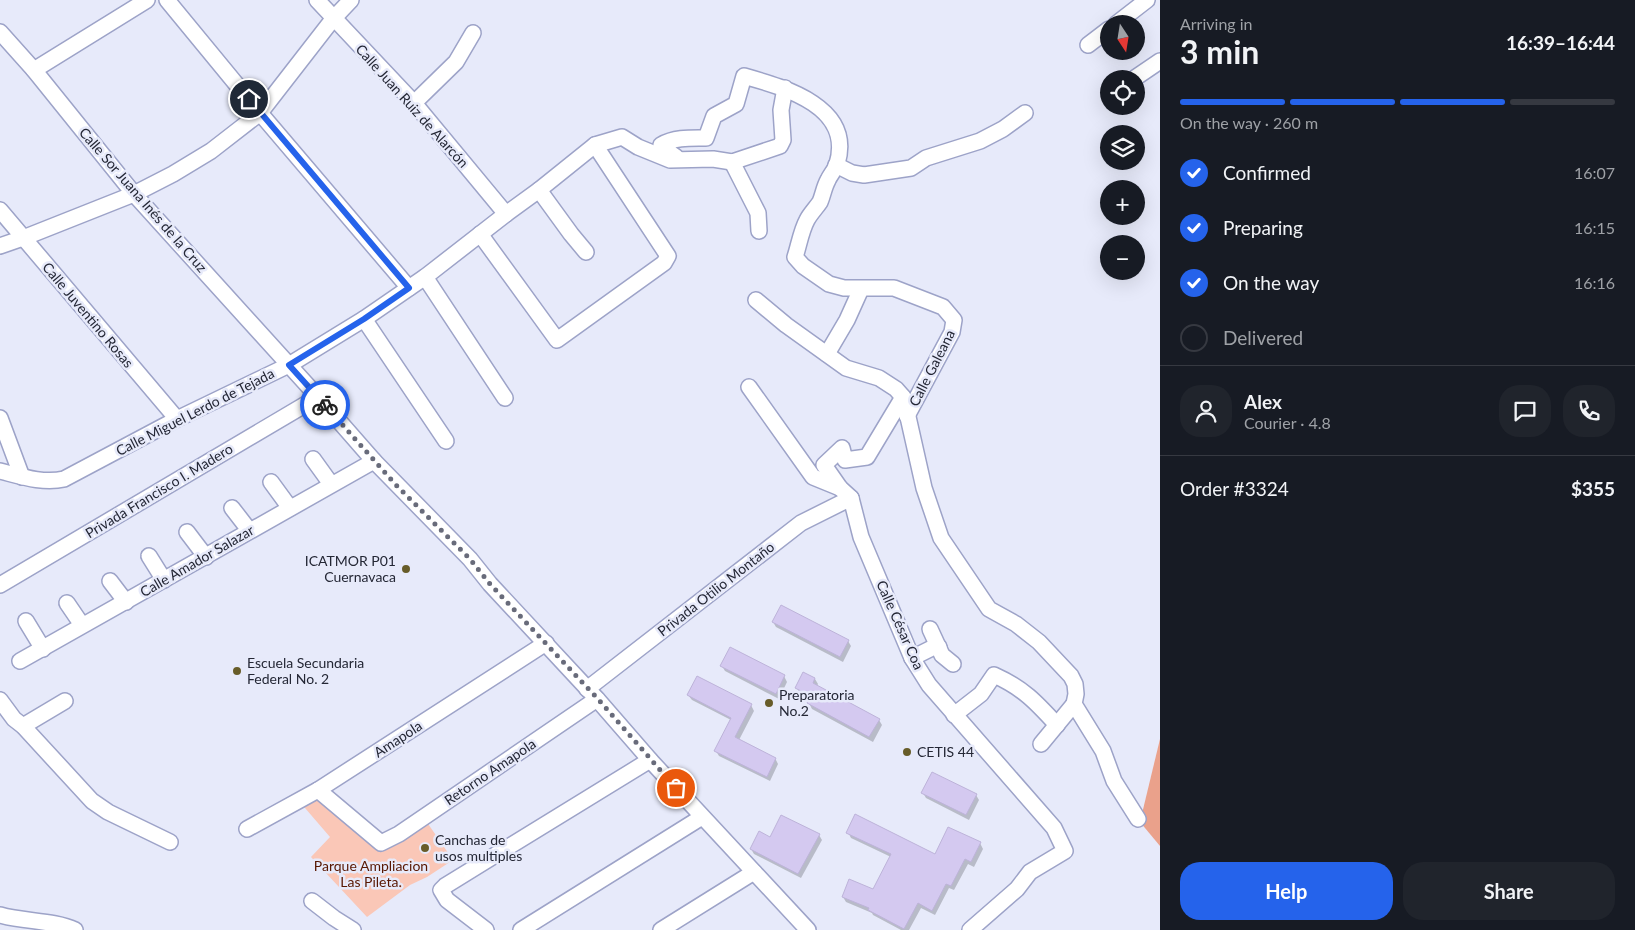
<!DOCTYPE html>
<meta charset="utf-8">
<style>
:root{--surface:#171b24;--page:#20242c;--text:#f1f3f6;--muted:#9ea1a6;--line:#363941;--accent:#2563eb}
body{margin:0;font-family:Lato,sans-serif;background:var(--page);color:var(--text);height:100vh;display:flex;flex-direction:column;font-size:19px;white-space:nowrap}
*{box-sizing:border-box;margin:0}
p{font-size:16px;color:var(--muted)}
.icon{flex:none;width:28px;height:28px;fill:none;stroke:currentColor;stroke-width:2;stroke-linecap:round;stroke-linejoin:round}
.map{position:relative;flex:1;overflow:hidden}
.side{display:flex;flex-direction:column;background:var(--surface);width:475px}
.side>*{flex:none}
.needle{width:32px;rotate:168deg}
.fabs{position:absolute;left:1100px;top:15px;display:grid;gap:10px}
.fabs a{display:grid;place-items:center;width:45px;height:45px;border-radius:50%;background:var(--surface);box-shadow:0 5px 20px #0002;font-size:25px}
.pin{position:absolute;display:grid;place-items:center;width:42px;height:42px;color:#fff;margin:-21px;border:2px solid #fff;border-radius:50%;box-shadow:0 1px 5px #0007}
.courier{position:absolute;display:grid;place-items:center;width:50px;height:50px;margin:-25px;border:4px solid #2563eb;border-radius:50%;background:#fff;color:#222;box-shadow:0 1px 6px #0007}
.head em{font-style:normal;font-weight:700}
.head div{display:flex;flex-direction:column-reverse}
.head{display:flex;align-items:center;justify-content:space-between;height:85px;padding:0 20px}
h1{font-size:32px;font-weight:700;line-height:38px}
.bar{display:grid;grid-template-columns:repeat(4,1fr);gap:8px 5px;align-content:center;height:60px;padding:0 20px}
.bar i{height:6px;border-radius:4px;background:var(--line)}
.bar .selected{background:var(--accent)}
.bar p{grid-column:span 4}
.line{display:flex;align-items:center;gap:12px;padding:0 20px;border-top:1px solid var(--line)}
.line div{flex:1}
.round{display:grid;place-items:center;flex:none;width:52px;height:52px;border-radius:20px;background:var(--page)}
ol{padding:0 20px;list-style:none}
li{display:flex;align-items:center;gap:15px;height:55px}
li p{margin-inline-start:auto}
li .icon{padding:5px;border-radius:50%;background:var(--accent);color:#fff;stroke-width:4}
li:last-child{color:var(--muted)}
li i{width:28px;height:28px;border:2px solid var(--line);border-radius:50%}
.action{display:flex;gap:10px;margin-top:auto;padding:10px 20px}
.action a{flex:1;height:58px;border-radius:20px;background:var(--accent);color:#fff;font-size:20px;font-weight:700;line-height:58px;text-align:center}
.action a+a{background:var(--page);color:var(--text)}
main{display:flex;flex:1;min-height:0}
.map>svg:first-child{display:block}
.green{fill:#fac7b7}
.forest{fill:#eaa18b}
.shadow{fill:#0003}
.building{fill:#d4c9f0;stroke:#bdb3d9}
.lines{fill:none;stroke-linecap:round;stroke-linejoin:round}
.minor-casing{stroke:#9da3c8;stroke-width:18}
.minor{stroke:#fff;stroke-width:15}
.done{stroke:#686b7a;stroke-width:5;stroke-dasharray:0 9}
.route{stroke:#2563eb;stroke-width:6}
.poi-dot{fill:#675c29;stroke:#e7eafa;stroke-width:2}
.labels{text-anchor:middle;stroke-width:5;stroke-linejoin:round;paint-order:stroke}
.street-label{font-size:14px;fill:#242735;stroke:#e7eafa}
.poi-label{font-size:14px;fill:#242735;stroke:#e7eafa;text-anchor:start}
.park-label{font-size:14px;fill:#581702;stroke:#e7eafa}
</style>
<main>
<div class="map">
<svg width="1160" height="930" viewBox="0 0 1160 930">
<rect width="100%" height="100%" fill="#e7eafa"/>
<path class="green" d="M318,790l63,53 43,-25 29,42 -26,17 -17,8 -43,32 -56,-60 19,-20 -31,-36z"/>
<path class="forest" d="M1160,739v107l-20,-24z"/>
<g class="shadow">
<path d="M773,622l75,19 3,5 -8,16 -67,-35z"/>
<path d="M731,649l53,27 3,6 -8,17 -54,-28 -3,-5z"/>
<path d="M815,679l3,5 -1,2 62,34 3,5 -9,17 -61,-33 -3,-6 2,-4 -11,-6 -3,-5z"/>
<path d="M688,695l63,10 3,6 -15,29 36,18 3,6 -8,17 -51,-25 -3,-5 15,-31 -39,-20z"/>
<path d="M923,793l53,2 3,5 -10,20 -43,-22z"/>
<path d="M848,832l88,24 44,-13 3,6 -9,18 -6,-3 -14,26 -5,-2 -14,27 -14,-7 -12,22h-8l-28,-15 -1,-2 -26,-11 -3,-5 30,-6 18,-34 -40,-19z"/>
<path d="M819,835l3,5 -21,38 -47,-24 -3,-5z"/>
</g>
<g class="building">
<path d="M781,605l68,35 -9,17 -68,-35z"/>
<path d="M730,647l55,28 -9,19 -56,-28z"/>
<path d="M803,672l12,6 -2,5 67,36 -11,18 -62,-34 4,-7 -16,-8z"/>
<path d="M697,676l55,28 -17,33 41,21 -9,19 -53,-26 17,-33 -44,-23z"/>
<path d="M932,772l45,22 -11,21 -45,-22z"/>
<path d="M855,814l80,40 13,-27 33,15 -10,20 -6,-3 -14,27 -5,-2 -14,27 -14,-8 -14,26 -36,-19 1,-2 -27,-11 7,-18 24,10 18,-35 -45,-21z"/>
<path d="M781,815l39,19 -22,40 -48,-25 9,-18 11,6z"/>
</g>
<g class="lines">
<g class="minor-casing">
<g id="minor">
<path d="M167,0l93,113 149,175"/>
<path d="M317,0l97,103 92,111"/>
<path d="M1116,24l31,-24"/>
<path d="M0,32l34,38 100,124 184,203 56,64 96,98 20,25 107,115 53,61 158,170"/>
<path d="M1088,45l21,-16"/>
<path d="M34,70l113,-70"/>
<path d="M1135,78l25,-17"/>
<path d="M414,103l42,-41 17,-29"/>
<path d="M676,157l-13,-9 -2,-3c14,-8 30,-7 45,-7l8,-22 22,-12 8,-28c42,12 110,31 93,88 -2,6 -7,11 -9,16 -4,7 -5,15 -8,22 -4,6 -10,12 -13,18 -6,11 -8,25 -12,37l8,9 26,18 15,4h50l49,19 11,13 -2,12 -45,84"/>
<path d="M732,162l26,51 1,18"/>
<path d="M836,165l16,8 12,2 47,-7 15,-10 54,-17 23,-12 22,-16"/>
<path d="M539,190l32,44 15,18"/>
<path d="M0,210l177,209"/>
<path d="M480,234l77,106 107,-77 4,-7 -73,-111"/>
<path d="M0,246l23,-8 111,-44 39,-20 38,-23 49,-38 73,-94 18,-19"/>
<path d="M425,277l80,121"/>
<path d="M756,300l30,25 60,43 33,10 17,11 7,8"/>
<path d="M364,319l82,122"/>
<path d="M827,354l20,-34 14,-31"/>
<path d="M749,387l64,90 27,11"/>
<path d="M903,397l-36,60 -22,3 -3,-12 -18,17 16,23 11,10 10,39 51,121 17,27 125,143 11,23 -35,21 -13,17 -47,41"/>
<path d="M906,408l18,80 17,50 48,71 27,15 23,18 32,34 4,8 1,10 -2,10 29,47 11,30 24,38"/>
<path d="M0,418l22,59"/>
<path d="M313,459l18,25"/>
<path d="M0,471c20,5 43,13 64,8l113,-60 112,-54 75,-46 61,-42 81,-63 33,-24 56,-45 27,-8 16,10 32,13 43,-1 19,3 48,-16 3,-6 -2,-30 4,-22"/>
<path d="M271,482l19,26"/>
<path d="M232,508l17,22"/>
<path d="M187,532l19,25"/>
<path d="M149,556l15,24"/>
<path d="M110,581l16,21"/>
<path d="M0,585l318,-188"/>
<path d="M67,603l15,22"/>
<path d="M26,621l17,28"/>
<path d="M930,629l12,26 11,9"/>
<path d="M912,658l20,-10 7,-1"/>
<path d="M20,661l354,-200"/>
<path d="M587,689l214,-166 50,-25"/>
<path d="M0,700l14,19 9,7 69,75 16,11 62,30"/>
<path d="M954,715l27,-21 13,-19c29,13 42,27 63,50"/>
<path d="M23,726l42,-25"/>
<path d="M1041,744l33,-40"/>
<path d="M318,790l63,53 18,-9 198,-135"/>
<path d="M247,829l71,-39 228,-147"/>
<path d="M312,901l22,17 19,12"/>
<path d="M0,915c24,7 54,5 75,15"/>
<path d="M486,930l-39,-30 -6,-10 4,-4 205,-126"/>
<path d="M521,930l181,-113"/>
<path d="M661,930l93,-58"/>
</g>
</g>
<use href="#minor" class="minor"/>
</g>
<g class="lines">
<path class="done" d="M325,405l71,80 74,74 20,25 108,115 78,89"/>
<path class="route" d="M249,99l160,189 -45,31 -75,46 36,40"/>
</g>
<g class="poi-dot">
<circle cx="406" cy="569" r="5"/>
<circle cx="237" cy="671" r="5"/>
<circle cx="769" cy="703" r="5"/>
<circle cx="907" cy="752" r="5"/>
<circle cx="425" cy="848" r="5"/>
</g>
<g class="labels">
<g class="street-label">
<text transform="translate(412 106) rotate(48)" y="5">Calle Juan Ruiz de Alarcón</text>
<text transform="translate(143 200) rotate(49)" y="5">Calle Sor Juana Inés de la Cruz</text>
<text transform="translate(88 315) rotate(50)" y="5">Calle Juventino Rosas</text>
<text transform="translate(932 368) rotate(-63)" y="5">Calle Galeana</text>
<text transform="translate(195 412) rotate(-27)" y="5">Calle Miguel Lerdo de Tejada</text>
<text transform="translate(159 491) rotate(-31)" y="5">Privada Francisco I. Madero</text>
<text transform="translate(197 561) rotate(-30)" y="5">Calle Amador Salazar</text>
<text transform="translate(716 589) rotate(-38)" y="5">Privada Otilio Montaño</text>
<text transform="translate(900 625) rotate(66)" y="5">Calle César Coa</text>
<text transform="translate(398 739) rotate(-33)" y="5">Amapola</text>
<text transform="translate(490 772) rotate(-34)" y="5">Retorno Amapola</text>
</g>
<g class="poi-label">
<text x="396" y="566" text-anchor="end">ICATMOR P01<tspan x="396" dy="16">Cuernavaca</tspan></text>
<text x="247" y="668">Escuela Secundaria<tspan x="247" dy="16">Federal No. 2</tspan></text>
<text x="779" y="700">Preparatoria<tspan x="779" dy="16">No.2</tspan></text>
<text x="917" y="757">CETIS 44</text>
<text x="435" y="845">Canchas de<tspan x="435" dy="16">usos multiples</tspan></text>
</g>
<g class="park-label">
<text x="371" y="871">Parque Ampliacion<tspan x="371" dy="16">Las Pileta.</tspan></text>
</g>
</g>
</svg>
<div class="fabs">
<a><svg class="needle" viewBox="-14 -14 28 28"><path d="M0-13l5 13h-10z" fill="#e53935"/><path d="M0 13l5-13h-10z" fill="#9ea1a6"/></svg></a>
<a><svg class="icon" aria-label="locate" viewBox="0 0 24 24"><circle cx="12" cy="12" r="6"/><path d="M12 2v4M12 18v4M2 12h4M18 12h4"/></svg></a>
<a><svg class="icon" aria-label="layers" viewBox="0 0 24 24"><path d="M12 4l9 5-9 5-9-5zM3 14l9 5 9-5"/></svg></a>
<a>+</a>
<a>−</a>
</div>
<div class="pin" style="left:676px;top:788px;background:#ea580c"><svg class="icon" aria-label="bag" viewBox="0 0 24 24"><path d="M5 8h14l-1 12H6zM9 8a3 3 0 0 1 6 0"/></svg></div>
<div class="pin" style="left:249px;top:99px;background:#1f2937"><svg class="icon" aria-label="home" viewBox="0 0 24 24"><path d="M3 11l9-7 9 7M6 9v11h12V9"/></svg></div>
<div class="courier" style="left:325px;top:405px"><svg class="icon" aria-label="bike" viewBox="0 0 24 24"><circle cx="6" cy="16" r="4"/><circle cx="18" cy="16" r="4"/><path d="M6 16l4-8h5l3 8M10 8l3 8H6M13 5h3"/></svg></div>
</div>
<section class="side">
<div class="head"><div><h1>3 min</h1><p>Arriving in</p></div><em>16:39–16:44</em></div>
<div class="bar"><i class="selected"></i><i class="selected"></i><i class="selected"></i><i></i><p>On the way · 260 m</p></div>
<ol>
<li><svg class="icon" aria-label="check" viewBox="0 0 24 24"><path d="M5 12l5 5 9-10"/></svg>Confirmed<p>16:07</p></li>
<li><svg class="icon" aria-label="check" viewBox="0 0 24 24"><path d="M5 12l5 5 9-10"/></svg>Preparing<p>16:15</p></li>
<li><svg class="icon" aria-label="check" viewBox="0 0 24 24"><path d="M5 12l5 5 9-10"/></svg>On the way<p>16:16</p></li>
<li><i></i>Delivered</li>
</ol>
<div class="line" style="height:90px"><a class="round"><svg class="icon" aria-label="person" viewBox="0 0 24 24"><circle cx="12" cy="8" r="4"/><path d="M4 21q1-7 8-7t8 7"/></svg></a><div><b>Alex</b><p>Courier · 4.8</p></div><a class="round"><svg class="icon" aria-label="chat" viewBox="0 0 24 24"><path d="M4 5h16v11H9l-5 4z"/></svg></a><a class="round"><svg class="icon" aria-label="phone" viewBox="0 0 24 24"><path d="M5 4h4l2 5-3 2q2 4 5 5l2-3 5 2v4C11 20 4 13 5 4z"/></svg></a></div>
<div class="line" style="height:65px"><div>Order #3324</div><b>$355</b></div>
<div class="action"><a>Help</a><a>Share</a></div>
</section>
</main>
